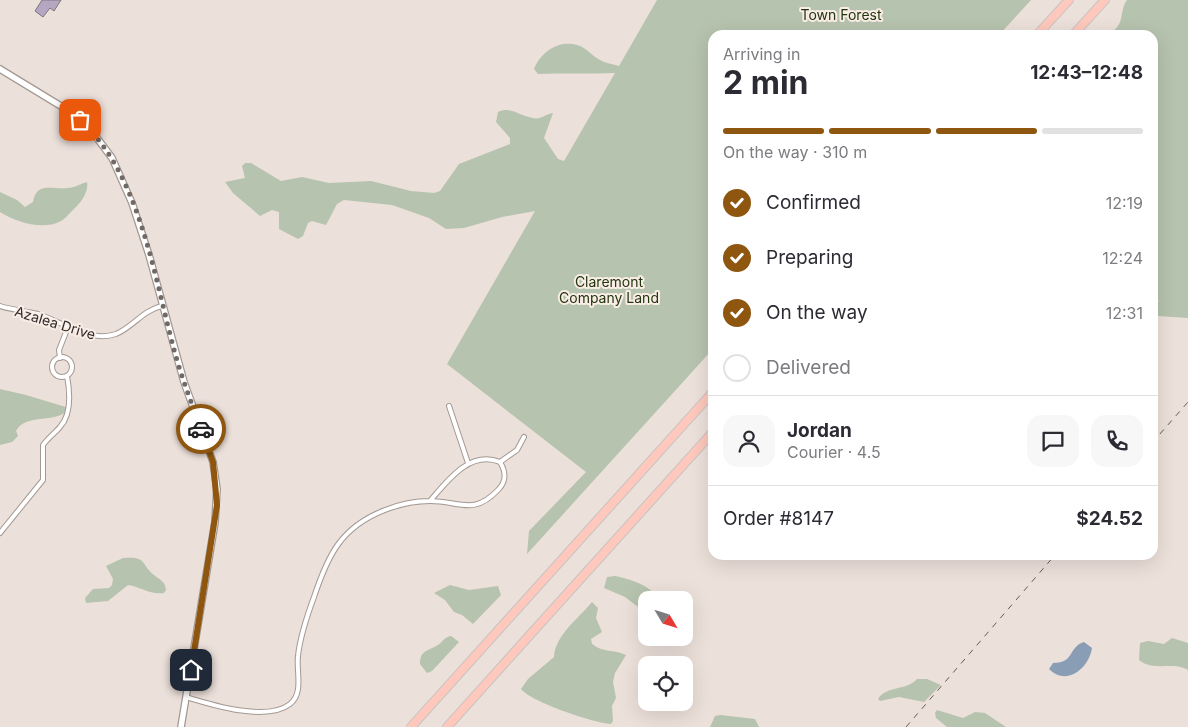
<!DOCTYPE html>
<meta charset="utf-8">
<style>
:root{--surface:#fff;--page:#f7f7f7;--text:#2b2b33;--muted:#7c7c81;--line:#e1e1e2;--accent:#8e560f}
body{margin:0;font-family:Inter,sans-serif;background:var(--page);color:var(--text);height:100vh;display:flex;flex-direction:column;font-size:19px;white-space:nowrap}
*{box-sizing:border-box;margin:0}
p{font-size:16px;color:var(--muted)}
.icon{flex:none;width:28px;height:28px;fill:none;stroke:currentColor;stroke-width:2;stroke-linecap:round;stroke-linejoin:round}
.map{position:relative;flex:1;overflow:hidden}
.panel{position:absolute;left:708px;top:30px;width:450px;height:530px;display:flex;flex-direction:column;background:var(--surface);border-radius:15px;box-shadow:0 5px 20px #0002}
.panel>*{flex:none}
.needle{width:32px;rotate:128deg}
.fabs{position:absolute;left:638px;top:591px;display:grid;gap:10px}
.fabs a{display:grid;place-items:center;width:55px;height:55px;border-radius:10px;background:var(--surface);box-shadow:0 5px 20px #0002;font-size:25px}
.pin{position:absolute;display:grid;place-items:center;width:42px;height:42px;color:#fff;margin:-21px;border-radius:10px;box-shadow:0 2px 8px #0006}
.courier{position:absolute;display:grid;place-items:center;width:50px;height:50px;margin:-25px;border:4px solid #8e560f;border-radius:50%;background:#fff;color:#222;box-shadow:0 1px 6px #0007}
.summary em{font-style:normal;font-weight:700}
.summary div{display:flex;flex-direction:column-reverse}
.summary{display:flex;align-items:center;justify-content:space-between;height:85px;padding:0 15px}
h1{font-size:32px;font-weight:700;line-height:38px}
.bar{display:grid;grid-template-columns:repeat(4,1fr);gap:8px 5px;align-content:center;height:60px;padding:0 15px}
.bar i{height:6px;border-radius:4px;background:var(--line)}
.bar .current{background:var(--accent)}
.bar p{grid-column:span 4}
.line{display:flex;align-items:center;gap:12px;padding:0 15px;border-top:1px solid var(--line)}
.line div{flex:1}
.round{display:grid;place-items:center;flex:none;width:52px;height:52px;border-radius:15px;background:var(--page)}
ol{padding:0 15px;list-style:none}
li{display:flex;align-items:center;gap:15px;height:55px}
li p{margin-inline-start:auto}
li .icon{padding:5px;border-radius:50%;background:var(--accent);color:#fff;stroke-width:4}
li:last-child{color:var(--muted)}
li i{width:28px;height:28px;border:2px solid var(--line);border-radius:50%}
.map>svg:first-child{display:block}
.green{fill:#b6c3ae}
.water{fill:#899db5}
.building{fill:#b6a6c2;stroke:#7b767f}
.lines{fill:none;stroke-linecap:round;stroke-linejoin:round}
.street-casing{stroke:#a49893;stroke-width:6}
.secondary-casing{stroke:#a49893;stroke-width:8}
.highway-casing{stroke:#c4c3c3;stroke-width:10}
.street{stroke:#fff;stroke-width:4}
.secondary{stroke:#fff;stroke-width:5.5}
.highway{stroke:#fec8bc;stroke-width:8}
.rail{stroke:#635c59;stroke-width:1;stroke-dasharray:6 6;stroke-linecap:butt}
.done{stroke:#706966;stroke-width:5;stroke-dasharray:0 9}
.route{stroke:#8e560f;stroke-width:6}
.labels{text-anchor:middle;stroke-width:4;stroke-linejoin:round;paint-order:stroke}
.park-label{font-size:14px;fill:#20370d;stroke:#faede7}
.street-label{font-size:14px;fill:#2e2927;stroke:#faede7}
</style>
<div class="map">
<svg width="1188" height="727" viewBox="0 0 1188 727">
<rect width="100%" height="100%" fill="#ece0da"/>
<g class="green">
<path d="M657,0h374l-32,35h-287v315l-185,204 2,-23 57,-59 -139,-108 88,-153 -33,6 -38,11 -18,1 -17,-11 -37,-13 -48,-5 -7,4 -11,21 -14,-4 -4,2 -5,13 -5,3 -19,-10v-17l-7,-2 -12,6 -27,-23 -8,-11 20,-4 -3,-12 3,-3h6l30,18 21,-4 27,6 42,-2 40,10 23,2 6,-2 19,-27 51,-20v-6l-14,-16 2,-10c13,-6 22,4 35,6 7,2 13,-4 20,-5l-9,25 14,21 6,2 51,-88c-26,1 -51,0 -77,1l-4,-5c7,-17 24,-29 43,-24 9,2 15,11 23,15 5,3 13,4 19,6z"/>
<path d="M1127,0h61v318l-30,-2 -5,-5 6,-11h-6l-1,-265 -51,-2v-2h12c12,-9 6,-20 14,-31z"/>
<path d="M87,182c2,8 -5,19 -10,24 -6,5 -11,13 -18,16 -17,8 -44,0 -59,-10v-20l17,8 8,7 8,-5c3,-21 20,-12 35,-14 6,0 12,-4 19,-6z"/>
<path d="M0,389l26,6 43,13c-10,17 -43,4 -53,23l2,5 -6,6 -12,3z"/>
<path d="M123,558c25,-2 17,6 31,17 6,5 11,6 12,15l-2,3c-14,2 -23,-6 -36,-8l-20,16 -22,2 -1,-5 8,-9 16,-1 3,-3 1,-6 -7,-13z"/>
<path d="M615,576c14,3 37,9 43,24h-12v13l-21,-16 -21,-9 3,-11z"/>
<path d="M450,585l19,5 29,-4 3,9 -28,29 -11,-9 -8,-3 -9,-12 -11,-7z"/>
<path d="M592,602l6,6 -2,10 6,14 -11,7 1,5c11,9 22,5 34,11l-11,18 -2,9 3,16 -4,8 1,15 -2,3c-17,-1 -80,-22 -90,-35l7,-10 26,-22c1,-22 25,-39 38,-55z"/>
<path d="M451,636l8,6 -27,29 -5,2 -7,-9c0,-14 8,-13 18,-19 5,-3 6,-8 13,-9z"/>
<path d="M1172,638l16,5v27c-15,-9 -35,2 -49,-10l1,-17 8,-2 16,3z"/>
<path d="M917,679h10l14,6 -17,17 -25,-5 -19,4 -2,-2c9,-14 29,-8 39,-20z"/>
<path d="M937,710l26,8 12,-6 10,1 21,14h-59l-11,-9 -1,-5z"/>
<path d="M720,715l35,4 4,8h-49l5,-11z"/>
</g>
<path class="water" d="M1084,642l8,6c-3,20 -25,39 -43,21l4,-6c22,0 15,-16 31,-21z"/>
<path class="building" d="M42,0h19l-7,11 -4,-3 -7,9 -8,-6z"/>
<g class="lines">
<g class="street-casing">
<g id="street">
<path d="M0,306c12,4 26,5 38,8 25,8 51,29 78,20 17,-7 27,-24 46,-28"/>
<circle cx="62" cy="367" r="10"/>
<path d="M60,358l-1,-8 9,-23"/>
<path d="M449,406l19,57"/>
<path d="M500,462l17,-12 7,-13"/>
<path d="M0,533l43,-53v-35c5,-7 12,-12 17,-18 12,-13 10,-35 7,-51"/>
<path d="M186,697c26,8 81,25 104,7 14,-11 6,-33 8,-48 2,-19 9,-40 16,-59 14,-42 27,-70 71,-87 15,-6 28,-9 45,-9 18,-21 40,-51 70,-39 6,10 7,19 -2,28 -25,26 -38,11 -68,11"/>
</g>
</g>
<g class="secondary-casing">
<path id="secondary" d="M0,69l69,42 25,23 18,24 20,45 17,52 35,127 29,80 4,27 -2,33 -34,205"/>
</g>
<g class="highway-casing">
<g id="highway">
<path d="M1037,35l32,-35"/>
<path d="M1073,35l32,-35"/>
<path d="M411,727l301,-334"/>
<path d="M447,727l265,-294"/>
</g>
</g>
<use href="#street" class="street"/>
<use href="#secondary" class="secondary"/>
<use href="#highway" class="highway"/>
<g class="rail">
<path d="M1152,443l36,-41"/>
<path d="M906,727l149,-172"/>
</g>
</g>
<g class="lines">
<path class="done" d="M80,120c61,55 74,158 95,233 7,26 17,51 26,76"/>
<path class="route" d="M191,670l26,-165 -4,-43 -12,-33"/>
</g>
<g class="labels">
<g class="park-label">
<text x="841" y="20">Town Forest</text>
<text x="609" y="287">Claremont<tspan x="609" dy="16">Company Land</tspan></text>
</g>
<g class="street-label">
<text transform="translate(55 323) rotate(17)" y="5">Azalea Drive</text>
</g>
</g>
</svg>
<div class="fabs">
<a><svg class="needle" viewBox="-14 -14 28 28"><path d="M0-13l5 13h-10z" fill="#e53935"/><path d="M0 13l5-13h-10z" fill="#7c7c81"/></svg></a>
<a><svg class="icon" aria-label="locate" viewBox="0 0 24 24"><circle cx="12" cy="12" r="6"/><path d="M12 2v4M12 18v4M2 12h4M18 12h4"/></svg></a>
</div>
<div class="pin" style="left:80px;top:120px;background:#ea580c"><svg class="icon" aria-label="bag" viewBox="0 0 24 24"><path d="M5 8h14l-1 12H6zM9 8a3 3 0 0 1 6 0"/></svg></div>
<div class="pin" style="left:191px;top:670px;background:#1f2937"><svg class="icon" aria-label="home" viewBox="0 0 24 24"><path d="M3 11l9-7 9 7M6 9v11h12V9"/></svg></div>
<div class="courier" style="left:201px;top:429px"><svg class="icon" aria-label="car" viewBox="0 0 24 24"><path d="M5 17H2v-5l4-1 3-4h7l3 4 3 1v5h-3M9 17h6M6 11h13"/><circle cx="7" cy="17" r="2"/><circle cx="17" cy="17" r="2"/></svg></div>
<section class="panel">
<div class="summary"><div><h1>2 min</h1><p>Arriving in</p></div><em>12:43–12:48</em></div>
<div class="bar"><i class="current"></i><i class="current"></i><i class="current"></i><i></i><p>On the way · 310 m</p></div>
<ol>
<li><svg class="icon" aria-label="check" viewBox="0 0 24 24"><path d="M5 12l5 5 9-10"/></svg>Confirmed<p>12:19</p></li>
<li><svg class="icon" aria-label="check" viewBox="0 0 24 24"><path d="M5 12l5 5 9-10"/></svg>Preparing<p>12:24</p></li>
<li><svg class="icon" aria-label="check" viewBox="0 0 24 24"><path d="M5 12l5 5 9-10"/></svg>On the way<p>12:31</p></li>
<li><i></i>Delivered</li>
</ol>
<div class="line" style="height:90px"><a class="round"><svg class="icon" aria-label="person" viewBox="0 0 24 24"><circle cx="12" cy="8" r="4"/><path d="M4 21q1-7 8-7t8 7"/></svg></a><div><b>Jordan</b><p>Courier · 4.5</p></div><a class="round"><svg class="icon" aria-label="chat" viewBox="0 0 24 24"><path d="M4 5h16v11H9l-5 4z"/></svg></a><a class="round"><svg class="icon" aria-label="phone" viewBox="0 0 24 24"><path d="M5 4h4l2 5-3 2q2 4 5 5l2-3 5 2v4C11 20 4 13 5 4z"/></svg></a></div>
<div class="line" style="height:65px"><div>Order #8147</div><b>$24.52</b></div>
</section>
</div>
